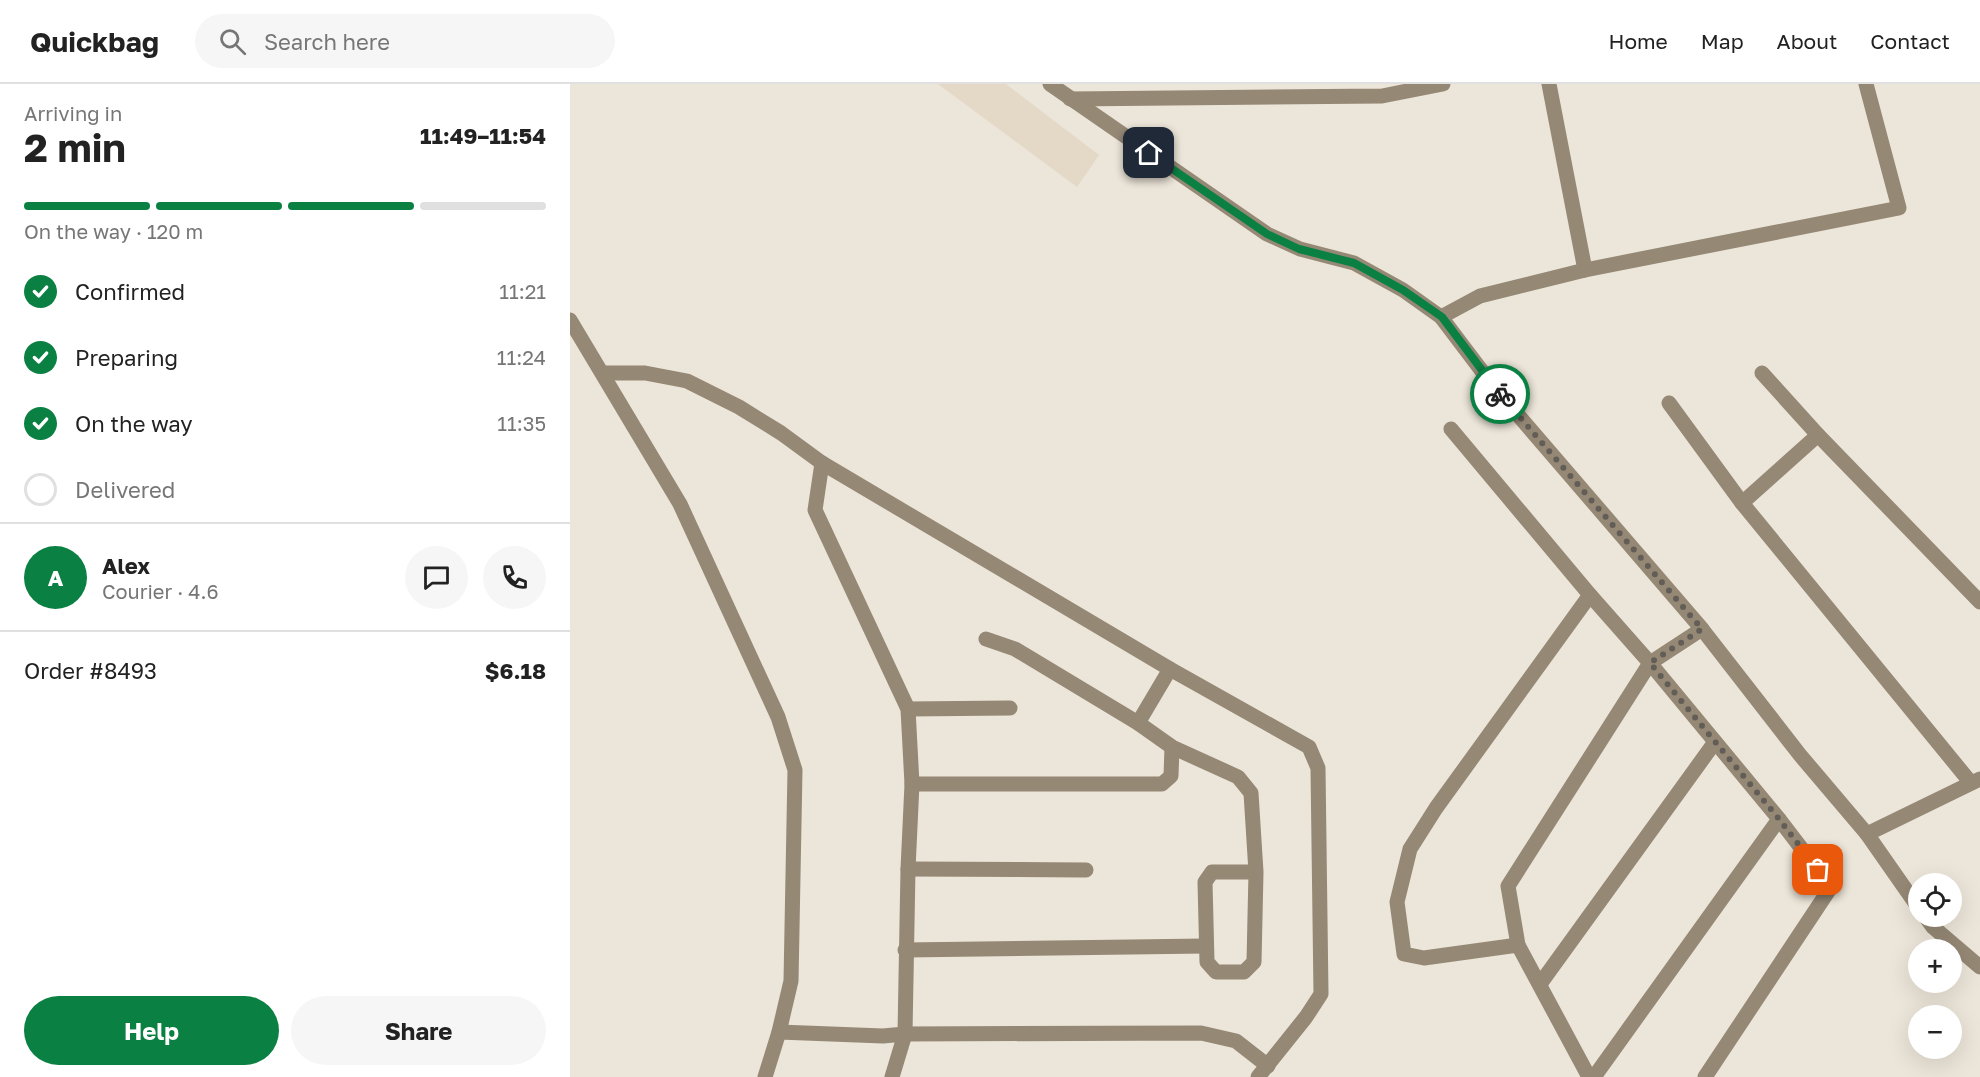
<!DOCTYPE html>
<meta charset="utf-8">
<style>
:root{--surface:#fff;--page:#f6f6f6;--text:#222;--muted:#767676;--line:#e0e0e0;--accent:#0b8043}
body{margin:0;font-family:"Golos Text",sans-serif;background:var(--page);color:var(--text);height:100vh;display:flex;flex-direction:column;font-size:22px;white-space:nowrap}
*{box-sizing:border-box;margin:0}
p{font-size:20px;color:var(--muted)}
.icon{flex:none;width:33px;height:33px;fill:none;stroke:currentColor;stroke-width:2;stroke-linecap:round;stroke-linejoin:round}
.map{position:relative;flex:1;overflow:hidden}
.panel{display:flex;flex-direction:column;background:var(--surface);width:570px}
.panel>*{flex:none}
.buttons{position:absolute;left:1338px;top:789px;display:grid;gap:12px}
.buttons a{display:grid;place-items:center;width:54px;height:54px;border-radius:50%;background:var(--surface);box-shadow:0 6px 24px #0002;font-size:30px}
.pin{position:absolute;display:grid;place-items:center;width:51px;height:51px;color:#fff;margin:-26px;border-radius:12px;box-shadow:0 3px 9px #0006}
.courier{position:absolute;display:grid;place-items:center;width:60px;height:60px;margin:-30px;border:4px solid #0b8043;border-radius:50%;background:#fff;color:#222;box-shadow:0 2px 8px #0007}
.overview em{font-style:normal;font-weight:700}
.overview div{display:flex;flex-direction:column-reverse}
.overview{display:flex;align-items:center;justify-content:space-between;height:102px;padding:0 24px}
h1{font-size:39px;font-weight:700;line-height:45px}
.bar{display:grid;grid-template-columns:repeat(4,1fr);gap:9px 6px;align-content:center;height:72px;padding:0 24px}
.bar i{height:8px;border-radius:4px;background:var(--line)}
.bar .current{background:var(--accent)}
.bar p{grid-column:span 4}
.line{display:flex;align-items:center;gap:15px;padding:0 24px;border-top:2px solid var(--line)}
.line div{flex:1}
.round{display:grid;place-items:center;flex:none;width:63px;height:63px;border-radius:32px;background:var(--page)}
ol{padding:0 24px;list-style:none}
li{display:flex;align-items:center;gap:18px;height:66px}
li p{margin-inline-start:auto}
li .icon{padding:6px;border-radius:50%;background:var(--accent);color:#fff;stroke-width:4}
li:last-child{color:var(--muted)}
li i{width:33px;height:33px;border:3px solid var(--line);border-radius:50%}
.action{display:flex;gap:12px;margin-top:auto;padding:12px 24px}
.action a{flex:1;height:69px;border-radius:36px;background:var(--accent);color:#fff;font-size:24px;font-weight:700;line-height:69px;text-align:center}
.action a+a{background:var(--page);color:var(--text)}
header{display:flex;align-items:center;gap:36px;box-sizing:border-box;height:84px;padding:0 30px;background:var(--surface);border-bottom:2px solid var(--line)}
header strong{font-size:28px}
nav{display:flex;gap:33px;margin-inline-start:auto;font-size:21px}
.search{width:420px;height:54px;background:var(--page);display:flex;align-items:center;gap:15px;box-sizing:border-box;padding:0 21px;border-radius:33px;color:var(--muted);font-size:22px}
main{display:flex;flex:1;min-height:0}
.map>svg:first-child{display:block}
.built{fill:#e4d8c7}
.lines{fill:none;stroke-linecap:round;stroke-linejoin:round}
.minor{stroke:#958875;stroke-width:15}
.done{stroke:#625e57;stroke-width:6;stroke-dasharray:0 10.8}
.route{stroke:#0b8043;stroke-width:8}
</style>
<header>
<strong>Quickbag</strong>
<div class="search"><svg class="icon" aria-label="search" viewBox="0 0 24 24"><circle cx="10" cy="10" r="6"/><path d="M15 15l6 6"/></svg>Search here</div>
<nav><a>Home</a><a>Map</a><a>About</a><a>Contact</a></nav>
</header>
<main>
<section class="panel">
<div class="overview"><div><h1>2 min</h1><p>Arriving in</p></div><em>11:49–11:54</em></div>
<div class="bar"><i class="current"></i><i class="current"></i><i class="current"></i><i></i><p>On the way · 120 m</p></div>
<ol>
<li><svg class="icon" aria-label="check" viewBox="0 0 24 24"><path d="M5 12l5 5 9-10"/></svg>Confirmed<p>11:21</p></li>
<li><svg class="icon" aria-label="check" viewBox="0 0 24 24"><path d="M5 12l5 5 9-10"/></svg>Preparing<p>11:24</p></li>
<li><svg class="icon" aria-label="check" viewBox="0 0 24 24"><path d="M5 12l5 5 9-10"/></svg>On the way<p>11:35</p></li>
<li><i></i>Delivered</li>
</ol>
<div class="line" style="height:108px"><b class="round" style="background:var(--accent);color:#fff">A</b><div><b>Alex</b><p>Courier · 4.6</p></div><a class="round"><svg class="icon" aria-label="chat" viewBox="0 0 24 24"><path d="M4 5h16v11H9l-5 4z"/></svg></a><a class="round"><svg class="icon" aria-label="phone" viewBox="0 0 24 24"><path d="M5 4h4l2 5-3 2q2 4 5 5l2-3 5 2v4C11 20 4 13 5 4z"/></svg></a></div>
<div class="line" style="height:78px"><div>Order #8493</div><b>$6.18</b></div>
<div class="action"><a>Help</a><a>Share</a></div>
</section>
<div class="map">
<svg width="1410" height="993" viewBox="0 0 1410 993">
<rect width="100%" height="100%" fill="#ece5d9"/>
<path class="built" d="M368,0h68l93,71 -22,32z"/>
<g class="lines">
<g class="minor">
<path d="M480,0l217,150 33,15 54,14 49,27 38,27 53,70 208,242 98,126 67,79 51,73"/>
<path d="M500,15l312,-3 61,-12"/>
<path d="M1015,186l314,-62 -33,-124"/>
<path d="M871,233l39,-21 105,-26 -36,-186"/>
<path d="M0,236l110,184 98,213 17,53 -4,211 -12,51 -14,45"/>
<path d="M33,289h42l42,8 52,26 42,26 41,30 348,206 139,78 9,21 3,226 -15,23 -48,60"/>
<path d="M1192,289l56,62 162,167"/>
<path d="M1099,319l73,100 229,280"/>
<path d="M881,345l139,166 60,68 129,156 52,68 -126,190"/>
<path d="M252,379l-7,47 93,199 4,75 -4,85 -3,165 -13,43"/>
<path d="M1172,419l76,-68"/>
<path d="M416,555l29,10 123,74 34,24 66,30 13,16 5,79 -2,90 -10,10h-28l-9,-10 -2,-80 7,-10h44"/>
<path d="M338,625l102,-1"/>
<path d="M568,639l32,-54"/>
<path d="M342,700h250l9,-8 1,-29"/>
<path d="M1297,750l113,-55"/>
<path d="M338,785l178,1"/>
<path d="M1355,832l8,11 47,40"/>
<path d="M948,861l-94,13 -20,-4 -7,-52 13,-53 26,-41 154,-213"/>
<path d="M335,866l301,-4"/>
<path d="M970,900l175,-242"/>
<path d="M209,948l104,4 22,-2 296,-1 35,8 32,25"/>
<path d="M1019,993l-71,-132 -10,-59 142,-223 52,-34"/>
<path d="M1024,993l185,-258"/>
</g>
</g>
<g class="lines">
<path class="done" d="M930,310l202,235 -52,34 129,156 39,51"/>
<path class="route" d="M579,69l118,81 32,15 55,14 49,27 39,27 58,77"/>
</g>
</svg>
<div class="buttons">
<a><svg class="icon" aria-label="locate" viewBox="0 0 24 24"><circle cx="12" cy="12" r="6"/><path d="M12 2v4M12 18v4M2 12h4M18 12h4"/></svg></a>
<a>+</a>
<a>−</a>
</div>
<div class="pin" style="left:1248px;top:786px;background:#ea580c"><svg class="icon" aria-label="bag" viewBox="0 0 24 24"><path d="M5 8h14l-1 12H6zM9 8a3 3 0 0 1 6 0"/></svg></div>
<div class="pin" style="left:579px;top:69px;background:#1f2937"><svg class="icon" aria-label="home" viewBox="0 0 24 24"><path d="M3 11l9-7 9 7M6 9v11h12V9"/></svg></div>
<div class="courier" style="left:930px;top:310px"><svg class="icon" aria-label="bike" viewBox="0 0 24 24"><circle cx="6" cy="16" r="4"/><circle cx="18" cy="16" r="4"/><path d="M6 16l4-8h5l3 8M10 8l3 8H6M13 5h3"/></svg></div>
</div>
</main>
